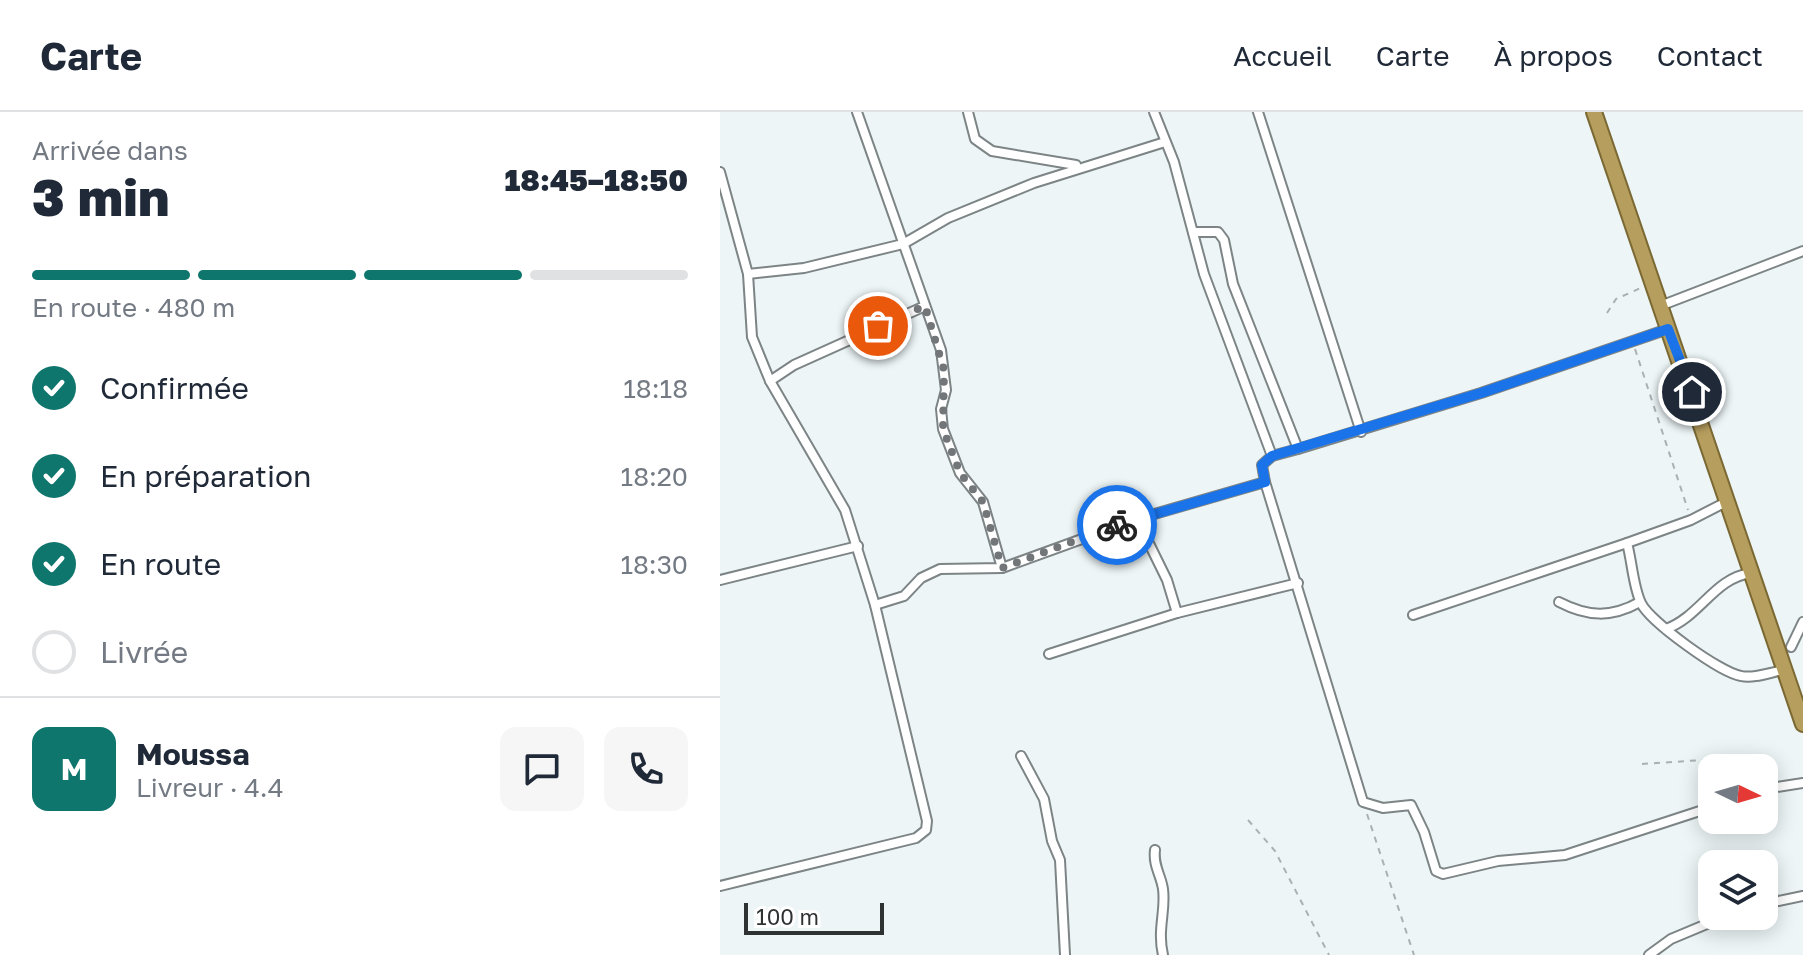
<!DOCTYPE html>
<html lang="fr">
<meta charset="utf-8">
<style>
:root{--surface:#fff;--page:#f6f6f7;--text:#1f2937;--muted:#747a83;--line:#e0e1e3;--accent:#0f766e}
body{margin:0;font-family:"Golos Text",sans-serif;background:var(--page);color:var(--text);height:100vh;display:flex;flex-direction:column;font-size:30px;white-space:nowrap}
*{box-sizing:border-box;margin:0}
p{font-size:26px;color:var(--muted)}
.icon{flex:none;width:44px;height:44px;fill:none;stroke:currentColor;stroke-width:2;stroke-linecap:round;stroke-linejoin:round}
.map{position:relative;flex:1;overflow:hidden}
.details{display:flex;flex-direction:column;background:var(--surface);width:720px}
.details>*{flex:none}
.needle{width:52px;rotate:95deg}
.tools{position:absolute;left:978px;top:642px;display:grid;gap:16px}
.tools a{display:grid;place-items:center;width:80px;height:80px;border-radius:16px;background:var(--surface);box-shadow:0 4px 20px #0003;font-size:40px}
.scale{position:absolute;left:24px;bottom:20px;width:140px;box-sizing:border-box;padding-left:8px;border:4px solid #2f3233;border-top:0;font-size:22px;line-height:28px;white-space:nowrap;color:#2f3233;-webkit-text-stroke:6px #fff;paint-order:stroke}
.pin{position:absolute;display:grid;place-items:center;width:68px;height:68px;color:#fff;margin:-34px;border:4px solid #fff;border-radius:50%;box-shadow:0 2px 8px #0007}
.courier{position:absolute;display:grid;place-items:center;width:80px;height:80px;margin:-40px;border:6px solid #1a73e8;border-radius:50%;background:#fff;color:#222;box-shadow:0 2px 10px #0007}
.summary em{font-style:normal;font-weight:800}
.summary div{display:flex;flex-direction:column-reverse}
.summary{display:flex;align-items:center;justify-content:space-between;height:136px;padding:0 32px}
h1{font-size:52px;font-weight:800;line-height:60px}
.bar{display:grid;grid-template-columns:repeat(4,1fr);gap:12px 8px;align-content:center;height:96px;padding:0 32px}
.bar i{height:10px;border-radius:6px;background:var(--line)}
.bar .on{background:var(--accent)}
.bar p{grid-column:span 4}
.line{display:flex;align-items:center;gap:20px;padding:0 32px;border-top:2px solid var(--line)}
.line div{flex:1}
.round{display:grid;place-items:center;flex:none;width:84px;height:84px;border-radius:16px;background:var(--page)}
ol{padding:0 32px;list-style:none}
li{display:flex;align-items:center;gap:24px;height:88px}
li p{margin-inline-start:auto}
li .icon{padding:8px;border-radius:50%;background:var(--accent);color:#fff;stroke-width:4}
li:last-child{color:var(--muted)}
li i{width:44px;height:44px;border:4px solid var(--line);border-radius:50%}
header{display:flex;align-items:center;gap:48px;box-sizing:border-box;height:112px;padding:0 40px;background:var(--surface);border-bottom:2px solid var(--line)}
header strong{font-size:38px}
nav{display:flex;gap:44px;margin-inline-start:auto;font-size:28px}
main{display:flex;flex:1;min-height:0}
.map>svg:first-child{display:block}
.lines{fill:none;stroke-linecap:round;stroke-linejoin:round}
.minor-casing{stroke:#7d8486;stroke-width:12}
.trunk-casing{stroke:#7b6934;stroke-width:18}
.path{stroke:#abb1b3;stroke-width:2;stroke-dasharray:6 6;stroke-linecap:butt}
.minor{stroke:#fff;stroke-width:8}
.trunk{stroke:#b69e5e;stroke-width:14}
.done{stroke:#727678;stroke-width:8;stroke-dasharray:0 14.4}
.route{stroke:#1a73e8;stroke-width:10}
</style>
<header>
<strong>Carte</strong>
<nav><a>Accueil</a><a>Carte</a><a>À propos</a><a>Contact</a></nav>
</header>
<main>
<section class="details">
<div class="summary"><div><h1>3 min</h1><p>Arrivée dans</p></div><em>18:45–18:50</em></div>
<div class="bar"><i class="on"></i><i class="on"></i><i class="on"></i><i></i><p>En route · 480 m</p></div>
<ol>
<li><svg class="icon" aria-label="check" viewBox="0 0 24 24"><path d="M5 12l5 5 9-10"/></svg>Confirmée<p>18:18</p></li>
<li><svg class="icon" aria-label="check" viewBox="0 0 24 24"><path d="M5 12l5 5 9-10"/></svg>En préparation<p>18:20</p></li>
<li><svg class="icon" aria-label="check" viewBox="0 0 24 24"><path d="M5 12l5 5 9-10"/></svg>En route<p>18:30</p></li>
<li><i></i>Livrée</li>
</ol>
<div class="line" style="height:144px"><b class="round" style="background:var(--accent);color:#fff">M</b><div><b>Moussa</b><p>Livreur · 4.4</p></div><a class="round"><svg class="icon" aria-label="chat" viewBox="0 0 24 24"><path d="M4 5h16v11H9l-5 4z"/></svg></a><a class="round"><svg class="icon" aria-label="phone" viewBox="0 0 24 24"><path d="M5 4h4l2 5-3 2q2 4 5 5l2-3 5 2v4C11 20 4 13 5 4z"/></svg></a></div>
</section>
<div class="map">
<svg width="1083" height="843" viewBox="0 0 1083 843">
<rect width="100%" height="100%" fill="#edf5f7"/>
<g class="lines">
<g class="minor-casing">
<g id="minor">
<path d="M137,0l84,238 5,40 -5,19 2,20 17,44 23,29 19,66"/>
<path d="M248,0l7,27 17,12 84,14"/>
<path d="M434,0l20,50 30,112 68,182 26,-7"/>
<path d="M538,0l103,320"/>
<path d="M0,60l28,102 4,63 18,44 75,129 30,95 52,216 -1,9 -10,8 -196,48"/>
<path d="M473,120h25l6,8 9,44 65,165 183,-56 187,-64"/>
<path d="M28,162l56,-6 99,-24 45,-26 86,-35 131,-41"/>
<path d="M940,194l143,-55"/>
<path d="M50,269l24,-16 131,-59"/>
<path d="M552,344l-10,9 3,17 98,320 20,6 28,-3 13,27 12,39 7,3 55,-13 67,-6 147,-48"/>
<path d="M1008,389l-37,19 -64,23c5,18 6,43 14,60 9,19 80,70 100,73 13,3 30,-4 43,-6"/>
<path d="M417,407l128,-37"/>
<path d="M0,468l138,-34"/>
<path d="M839,490c29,15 52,16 81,0"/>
<path d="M155,493l29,-9 17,-18 19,-9 62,-1 135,-49 30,61 10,33"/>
<path d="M693,503l214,-72"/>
<path d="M946,517c35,-13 48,-51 85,-56"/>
<path d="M1071,535l12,-25"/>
<path d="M329,542l128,-41 121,-30"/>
<path d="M301,644l23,43 8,42 8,19 5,95"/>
<path d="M1044,677l39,-6"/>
<path d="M435,738c-2,16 6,25 8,39 3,22 -6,40 0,66"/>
<path d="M1044,792l39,-8"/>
<path d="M929,843l22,-16 55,-23"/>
</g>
</g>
<g class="trunk-casing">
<path id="trunk" d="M874,0l209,612"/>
</g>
<g class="path">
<path d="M887,201l9,-14 27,-12"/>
<path d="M915,237l53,161"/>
<path d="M922,652l91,-6 12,10"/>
<path d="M647,702l47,141"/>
<path d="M528,708l27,31 54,104"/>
</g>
<use href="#minor" class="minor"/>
<use href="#trunk" class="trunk"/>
</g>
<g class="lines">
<path class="done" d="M158,214l47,-20 19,64 -1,59 17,44 23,29 19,66 115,-43"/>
<path class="route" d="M397,413l148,-43 -3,-17 10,-9 209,-63 187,-64 24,63"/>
</g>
</svg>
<div class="tools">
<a><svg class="needle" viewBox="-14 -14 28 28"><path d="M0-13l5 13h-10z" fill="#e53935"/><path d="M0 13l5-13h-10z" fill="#747a83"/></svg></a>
<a><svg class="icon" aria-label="layers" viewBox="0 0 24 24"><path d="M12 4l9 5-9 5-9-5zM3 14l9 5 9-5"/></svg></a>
</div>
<div class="scale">100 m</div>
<div class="pin" style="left:158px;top:214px;background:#ea580c"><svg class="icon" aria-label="bag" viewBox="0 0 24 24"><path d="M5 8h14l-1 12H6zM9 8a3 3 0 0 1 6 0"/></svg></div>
<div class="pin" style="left:972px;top:280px;background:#1f2937"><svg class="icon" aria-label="home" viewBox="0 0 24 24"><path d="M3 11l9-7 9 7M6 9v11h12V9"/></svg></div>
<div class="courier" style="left:397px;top:413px"><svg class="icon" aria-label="bike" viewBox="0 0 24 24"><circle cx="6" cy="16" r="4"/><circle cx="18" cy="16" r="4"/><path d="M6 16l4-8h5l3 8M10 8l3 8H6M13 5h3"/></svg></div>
</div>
</main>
